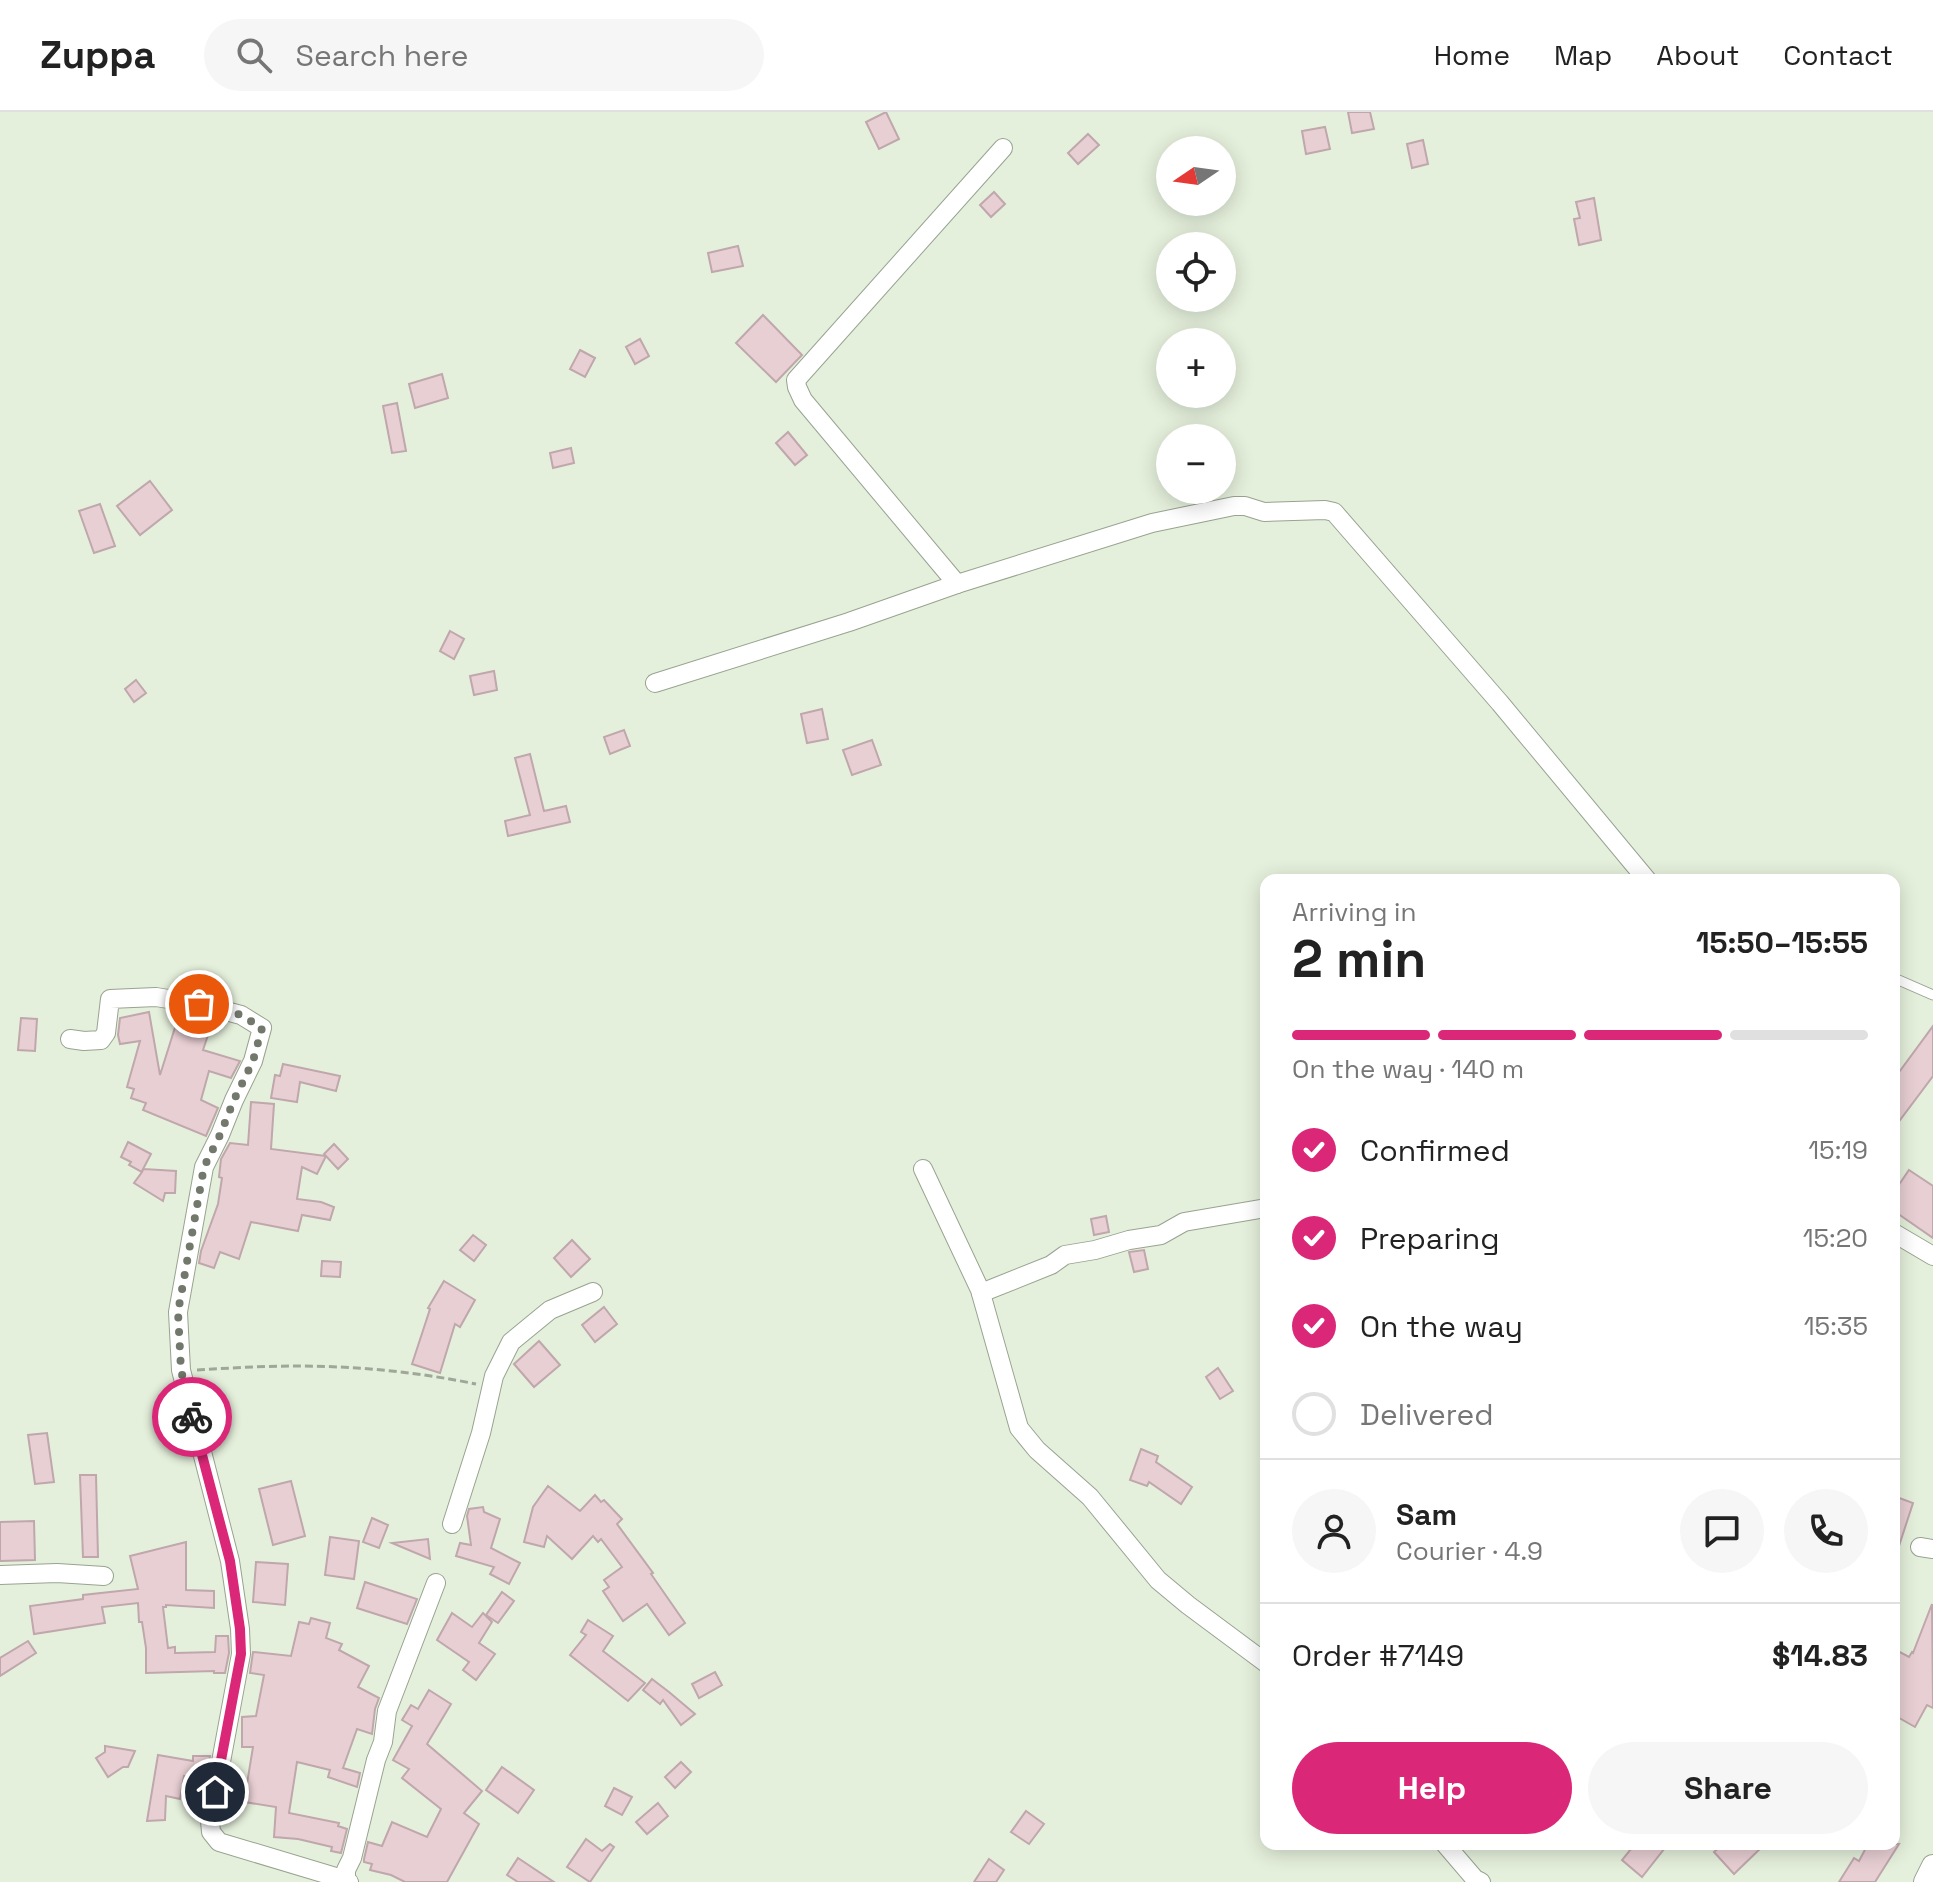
<!DOCTYPE html>
<meta charset="utf-8">
<style>
:root{--surface:#fff;--page:#f6f6f6;--text:#222;--muted:#767676;--line:#e0e0e0;--accent:#db2777}
body{margin:0;font-family:"Space Grotesk",sans-serif;background:var(--page);color:var(--text);height:100vh;display:flex;flex-direction:column;font-size:30px;white-space:nowrap}
*{box-sizing:border-box;margin:0}
p{font-size:26px;color:var(--muted)}
.icon{flex:none;width:44px;height:44px;fill:none;stroke:currentColor;stroke-width:2;stroke-linecap:round;stroke-linejoin:round}
.map{position:relative;flex:1;overflow:hidden}
.drawer{position:absolute;left:1260px;top:762px;width:640px;height:976px;display:flex;flex-direction:column;background:var(--surface);border-radius:16px;box-shadow:0 4px 20px #0003}
.drawer>*{flex:none}
.needle{width:52px;rotate:257deg}
.tools{position:absolute;left:1156px;top:24px;display:grid;gap:16px}
.tools a{display:grid;place-items:center;width:80px;height:80px;border-radius:50%;background:var(--surface);box-shadow:0 4px 20px #0003;font-size:40px}
.pin{position:absolute;display:grid;place-items:center;width:68px;height:68px;color:#fff;margin:-34px;border:4px solid #fff;border-radius:50%;box-shadow:0 2px 8px #0007}
.courier{position:absolute;display:grid;place-items:center;width:80px;height:80px;margin:-40px;border:6px solid #db2777;border-radius:50%;background:#fff;color:#222;box-shadow:0 2px 10px #0007}
.head em{font-style:normal;font-weight:800}
.head div{display:flex;flex-direction:column-reverse}
.head{display:flex;align-items:center;justify-content:space-between;height:136px;padding:0 32px}
h1{font-size:52px;font-weight:800;line-height:60px}
.bar{display:grid;grid-template-columns:repeat(4,1fr);gap:12px 8px;align-content:center;height:96px;padding:0 32px}
.bar i{height:10px;border-radius:6px;background:var(--line)}
.bar .selected{background:var(--accent)}
.bar p{grid-column:span 4}
.line{display:flex;align-items:center;gap:20px;padding:0 32px;border-top:2px solid var(--line)}
.line div{flex:1}
.round{display:grid;place-items:center;flex:none;width:84px;height:84px;border-radius:42px;background:var(--page)}
ol{padding:0 32px;list-style:none}
li{display:flex;align-items:center;gap:24px;height:88px}
li p{margin-inline-start:auto}
li .icon{padding:8px;border-radius:50%;background:var(--accent);color:#fff;stroke-width:4}
li:last-child{color:var(--muted)}
li i{width:44px;height:44px;border:4px solid var(--line);border-radius:50%}
.action{display:flex;gap:16px;margin-top:auto;padding:16px 32px}
.action a{flex:1;height:92px;border-radius:48px;background:var(--accent);color:#fff;font-size:32px;font-weight:800;line-height:92px;text-align:center}
.action a+a{background:var(--page);color:var(--text)}
header{display:flex;align-items:center;gap:48px;box-sizing:border-box;height:112px;padding:0 40px;background:var(--surface);border-bottom:2px solid var(--line)}
header strong{font-size:38px}
nav{display:flex;gap:44px;margin-inline-start:auto;font-size:28px}
.search{width:560px;height:72px;background:var(--page);display:flex;align-items:center;gap:20px;box-sizing:border-box;padding:0 28px;border-radius:44px;color:var(--muted);font-size:30px}
.map>svg:first-child{display:block}
.building{fill:#e8cfd4;stroke:#bfa7ac;stroke-width:2}
.lines{fill:none;stroke-linecap:round;stroke-linejoin:round}
.service-casing{stroke:#98a390;stroke-width:11}
.minor-casing{stroke:#98a390;stroke-width:20}
.tertiary-casing{stroke:#98a390;stroke-width:24}
.path{stroke:#9fa798;stroke-width:3;stroke-dasharray:8 4;stroke-linecap:butt}
.service{stroke:#fff;stroke-width:9}
.minor{stroke:#fff;stroke-width:18}
.tertiary{stroke:#fff;stroke-width:22}
.done{stroke:#72786c;stroke-width:8;stroke-dasharray:0 14.4}
.route{stroke:#db2777;stroke-width:10}
</style>
<header>
<strong>Zuppa</strong>
<div class="search"><svg class="icon" aria-label="search" viewBox="0 0 24 24"><circle cx="10" cy="10" r="6"/><path d="M15 15l6 6"/></svg>Search here</div>
<nav><a>Home</a><a>Map</a><a>About</a><a>Contact</a></nav>
</header>
<div class="map">
<svg width="1933" height="1770" viewBox="0 0 1933 1770">
<rect width="100%" height="100%" fill="#e5f0dc"/>
<g class="building">
<path d="M886,0l13,27 -20,10 -13,-27z"/>
<path d="M1348,0h22l4,17 -22,4z"/>
<path d="M1325,15l5,22 -24,5 -4,-23z"/>
<path d="M1088,22l11,11 -21,19 -10,-11z"/>
<path d="M1423,28l5,24 -16,4 -5,-24z"/>
<path d="M994,80l11,12 -14,13 -11,-12z"/>
<path d="M1594,86l7,42 -22,5 -5,-26 6,-1 -4,-16z"/>
<path d="M738,134l5,20 -31,6 -4,-19z"/>
<path d="M763,203l39,40 -26,27 -40,-39z"/>
<path d="M640,227l9,17 -14,8 -9,-17z"/>
<path d="M580,238l15,8 -10,19 -15,-8z"/>
<path d="M442,262l6,24 -33,10 -6,-24z"/>
<path d="M397,291l9,48 -14,2 -9,-47z"/>
<path d="M788,320l19,23 -12,10 -19,-22z"/>
<path d="M571,336l3,15 -21,5 -3,-15z"/>
<path d="M150,369l22,29 -32,25 -23,-29z"/>
<path d="M100,392l15,42 -21,7 -15,-42z"/>
<path d="M450,519l14,8 -10,20 -14,-8z"/>
<path d="M494,559l3,19 -23,5 -4,-19z"/>
<path d="M136,568l10,13 -12,9 -9,-13z"/>
<path d="M822,597l6,30 -21,4 -6,-29z"/>
<path d="M624,618l6,16 -20,8 -6,-17z"/>
<path d="M872,628l9,25 -29,10 -9,-25z"/>
<path d="M530,642l14,57 22,-5 4,16 -62,14 -3,-15 25,-6 -15,-57z"/>
<path d="M149,900l11,63 18,-57 32,11 -7,21 37,11 -9,17 -22,-7 -8,29 17,8 -12,28 -63,-26 3,-7 -15,-5 3,-9 -7,-2 13,-46 -20,3 -2,-9 2,-17z"/>
<path d="M21,906l16,1 -2,32 -17,-1z"/>
<path d="M1933,914v50l-39,52v-49z"/>
<path d="M283,952l57,12 -4,15 -36,-9 -3,20 -26,-4 4,-23 5,1z"/>
<path d="M251,990l23,2 -3,45 55,7 -9,18 -15,-7 -5,32 24,3 13,5 -4,13 -28,-5 -4,16 -47,-9 -12,37 -19,-7 -6,16 -15,-5 2,-12 17,-47 4,-26 -3,-1 2,-18 9,-16 18,2z"/>
<path d="M128,1030l23,12 -9,17 2,-2 32,2 -1,22h-10l-2,8 -29,-18 8,-11 -13,-7 2,-3 -10,-5z"/>
<path d="M334,1032l14,15 -10,10 -14,-15z"/>
<path d="M1909,1058l24,16v52l-39,-27v-19z"/>
<path d="M1106,1104l3,16 -15,3 -3,-16z"/>
<path d="M473,1123l13,10 -12,16 -14,-11z"/>
<path d="M572,1128l18,19 -19,18 -17,-19z"/>
<path d="M1144,1138l4,19 -14,3 -5,-20z"/>
<path d="M322,1149l19,1 -1,15 -19,-1z"/>
<path d="M444,1169l31,19 -15,27 -5,-3 -15,49 -28,-9 18,-55 -2,-1z"/>
<path d="M604,1195l13,17 -22,18 -13,-17z"/>
<path d="M539,1229l21,24 -26,22 -20,-23z"/>
<path d="M1218,1256l15,23 -13,8 -14,-22z"/>
<path d="M47,1321l7,49 -19,2 -7,-49z"/>
<path d="M1141,1337l17,7 -2,6 36,25 -11,17 -32,-22 -2,4 -17,-6z"/>
<path d="M80,1363h16l2,82h-15z"/>
<path d="M291,1369l14,55 -32,9 -14,-56z"/>
<path d="M548,1374l32,25 15,-16 6,7 3,-2 18,19 -5,5 36,49 -2,1 34,49 -16,12 -22,-31 -24,17 -20,-30 6,-4 -5,-7 18,-13 -21,-28 -3,3 -5,-6 -21,23 -25,-23 -3,11 -20,-5 9,-35z"/>
<path d="M1894,1384l19,7 -16,49h-3z"/>
<path d="M483,1395l1,5 16,7 -9,29 29,15 -11,21 -19,-10 4,-7 -38,-11 4,-13 11,2 -4,-29 2,-7z"/>
<path d="M372,1406l16,7 -9,23 -16,-6z"/>
<path d="M34,1409l1,39 -35,1v-39z"/>
<path d="M330,1425l29,4 -5,38 -29,-4z"/>
<path d="M428,1427l2,20 -38,-16z"/>
<path d="M186,1430v48l28,1v17l-48,-3v2h-3l5,41 7,-1v6l40,-1 1,-16h12l1,17 -4,20h-11v-2l-68,2v-25l-4,-26h-3l-1,-19 -36,4 3,16 -71,11 -4,-28 53,-7v-4l55,-6 -8,-33z"/>
<path d="M256,1450l32,2 -3,41 -32,-3z"/>
<path d="M365,1470l52,17 -10,25 -50,-16z"/>
<path d="M502,1480l12,9 -16,22 -12,-8z"/>
<path d="M1932,1492l1,104 -6,-3 -12,22 -21,-12v-66l15,8 3,-5 1,1z"/>
<path d="M452,1501l20,14 11,-14 9,9 -13,21 16,11 -19,26 -13,-10 6,-8 -32,-22z"/>
<path d="M311,1506l19,5 -4,15 16,6 -3,6 30,16 -11,21 21,11 -4,11 -3,25 -15,-5 -14,39 17,5 -3,14 -29,-10 2,-7 -33,-8 -8,51 50,10 -1,3 9,3 -6,24 -10,-2 1,-4 -34,-8 -24,-2 2,-30 -32,-5 9,-55h-11v-30l14,-1 8,-41 -14,-2 3,-21 38,4 8,-34 10,2z"/>
<path d="M588,1508l25,16 -10,15 42,32 -17,18 -58,-46 16,-20 -5,-3z"/>
<path d="M28,1529l8,12 -36,23v-18z"/>
<path d="M715,1560l7,13 -23,13 -7,-14z"/>
<path d="M652,1567l17,13 26,22 -14,11 -18,-25 -3,4 -17,-14z"/>
<path d="M429,1578l22,14 -24,40 55,47 -18,22 15,11 -32,58h-42l-14,-7 -21,-5 2,-6 -8,-2v-3l4,-17 14,4 10,-24 35,15 14,-28 -39,-31 7,-9 -16,-9 19,-34 -10,-6 9,-15 7,4z"/>
<path d="M105,1634l30,5 -7,16h-5l-15,10 -12,-19 9,-6z"/>
<path d="M158,1643l35,6v-5h17l-4,20h-22l-4,23 -14,-3 -1,24 -18,1z"/>
<path d="M681,1650l10,10 -16,16 -10,-11z"/>
<path d="M502,1655l32,23 -16,23 -32,-23z"/>
<path d="M614,1676l18,9 -10,18 -17,-9z"/>
<path d="M658,1691l10,13 -21,18 -11,-12z"/>
<path d="M1026,1699l18,13 -15,20 -18,-12z"/>
<path d="M586,1727l16,12 8,-7 4,3 -24,35 -23,-15z"/>
<path d="M1635,1732h33l-26,33 -20,-17z"/>
<path d="M1723,1732h42l-31,30 -20,-22z"/>
<path d="M1868,1732h31l-24,38h-36l15,-24 5,3z"/>
<path d="M518,1746l36,24h-36l-11,-7z"/>
<path d="M989,1747l15,11 -8,12h-22z"/>
</g>
<g class="lines">
<g class="service-casing">
<path id="service" d="M1894,866l39,17"/>
</g>
<g class="minor-casing">
<g id="minor">
<path d="M957,472l-154,-184 -6,-13 -1,-7 207,-232"/>
<path d="M655,571l194,-61 108,-38 195,-61 82,-17h11l19,6 61,-2 9,2 166,191 147,177"/>
<path d="M70,927l14,2 17,-1 5,-7 4,-34 46,-2 43,7 42,11 21,13 -9,33 -19,39 -14,35 -16,32 -26,145 3,58 49,191 10,68 1,25 -31,167 1,11 8,10 127,38"/>
<path d="M923,1057l57,121 39,138 18,22 53,47 68,83 30,25 78,58"/>
<path d="M1894,1121l39,23"/>
<path d="M981,1181l70,-28 14,-10 30,-5 34,-10 32,-5 23,-13 82,-14"/>
<path d="M452,1412l29,-91 13,-57 17,-34 39,-32 43,-18"/>
<path d="M1920,1435l13,2"/>
<path d="M0,1463l57,-2 47,3"/>
<path d="M1445,1732l30,35 6,3"/>
<path d="M349,1770l-3,-2v-10l6,-12 24,-98 7,-18 4,-31 49,-128"/>
</g>
</g>
<g class="tertiary-casing">
<path id="tertiary" d="M1925,1770l8,-16"/>
</g>
<path class="path" d="M197,1258c33,-2 67,-4 100,-4 60,0 120,6 179,18"/>
<use href="#service" class="service"/>
<use href="#minor" class="minor"/>
<use href="#tertiary" class="tertiary"/>
</g>
<g class="lines">
<path class="done" d="M192,1305l-11,-47 -3,-58 26,-145 16,-32 14,-35 19,-39 9,-33 -21,-13 -42,-11"/>
<path class="route" d="M192,1305l38,144 10,68 1,25 -26,138"/>
</g>
</svg>
<div class="tools">
<a><svg class="needle" viewBox="-14 -14 28 28"><path d="M0-13l5 13h-10z" fill="#e53935"/><path d="M0 13l5-13h-10z" fill="#767676"/></svg></a>
<a><svg class="icon" aria-label="locate" viewBox="0 0 24 24"><circle cx="12" cy="12" r="6"/><path d="M12 2v4M12 18v4M2 12h4M18 12h4"/></svg></a>
<a>+</a>
<a>−</a>
</div>
<div class="pin" style="left:199px;top:892px;background:#ea580c"><svg class="icon" aria-label="bag" viewBox="0 0 24 24"><path d="M5 8h14l-1 12H6zM9 8a3 3 0 0 1 6 0"/></svg></div>
<div class="pin" style="left:215px;top:1680px;background:#1f2937"><svg class="icon" aria-label="home" viewBox="0 0 24 24"><path d="M3 11l9-7 9 7M6 9v11h12V9"/></svg></div>
<div class="courier" style="left:192px;top:1305px"><svg class="icon" aria-label="bike" viewBox="0 0 24 24"><circle cx="6" cy="16" r="4"/><circle cx="18" cy="16" r="4"/><path d="M6 16l4-8h5l3 8M10 8l3 8H6M13 5h3"/></svg></div>
<section class="drawer">
<div class="head"><div><h1>2 min</h1><p>Arriving in</p></div><em>15:50–15:55</em></div>
<div class="bar"><i class="selected"></i><i class="selected"></i><i class="selected"></i><i></i><p>On the way · 140 m</p></div>
<ol>
<li><svg class="icon" aria-label="check" viewBox="0 0 24 24"><path d="M5 12l5 5 9-10"/></svg>Confirmed<p>15:19</p></li>
<li><svg class="icon" aria-label="check" viewBox="0 0 24 24"><path d="M5 12l5 5 9-10"/></svg>Preparing<p>15:20</p></li>
<li><svg class="icon" aria-label="check" viewBox="0 0 24 24"><path d="M5 12l5 5 9-10"/></svg>On the way<p>15:35</p></li>
<li><i></i>Delivered</li>
</ol>
<div class="line" style="height:144px"><a class="round"><svg class="icon" aria-label="person" viewBox="0 0 24 24"><circle cx="12" cy="8" r="4"/><path d="M4 21q1-7 8-7t8 7"/></svg></a><div><b>Sam</b><p>Courier · 4.9</p></div><a class="round"><svg class="icon" aria-label="chat" viewBox="0 0 24 24"><path d="M4 5h16v11H9l-5 4z"/></svg></a><a class="round"><svg class="icon" aria-label="phone" viewBox="0 0 24 24"><path d="M5 4h4l2 5-3 2q2 4 5 5l2-3 5 2v4C11 20 4 13 5 4z"/></svg></a></div>
<div class="line" style="height:104px"><div>Order #7149</div><b>$14.83</b></div>
<div class="action"><a>Help</a><a>Share</a></div>
</section>
</div>
